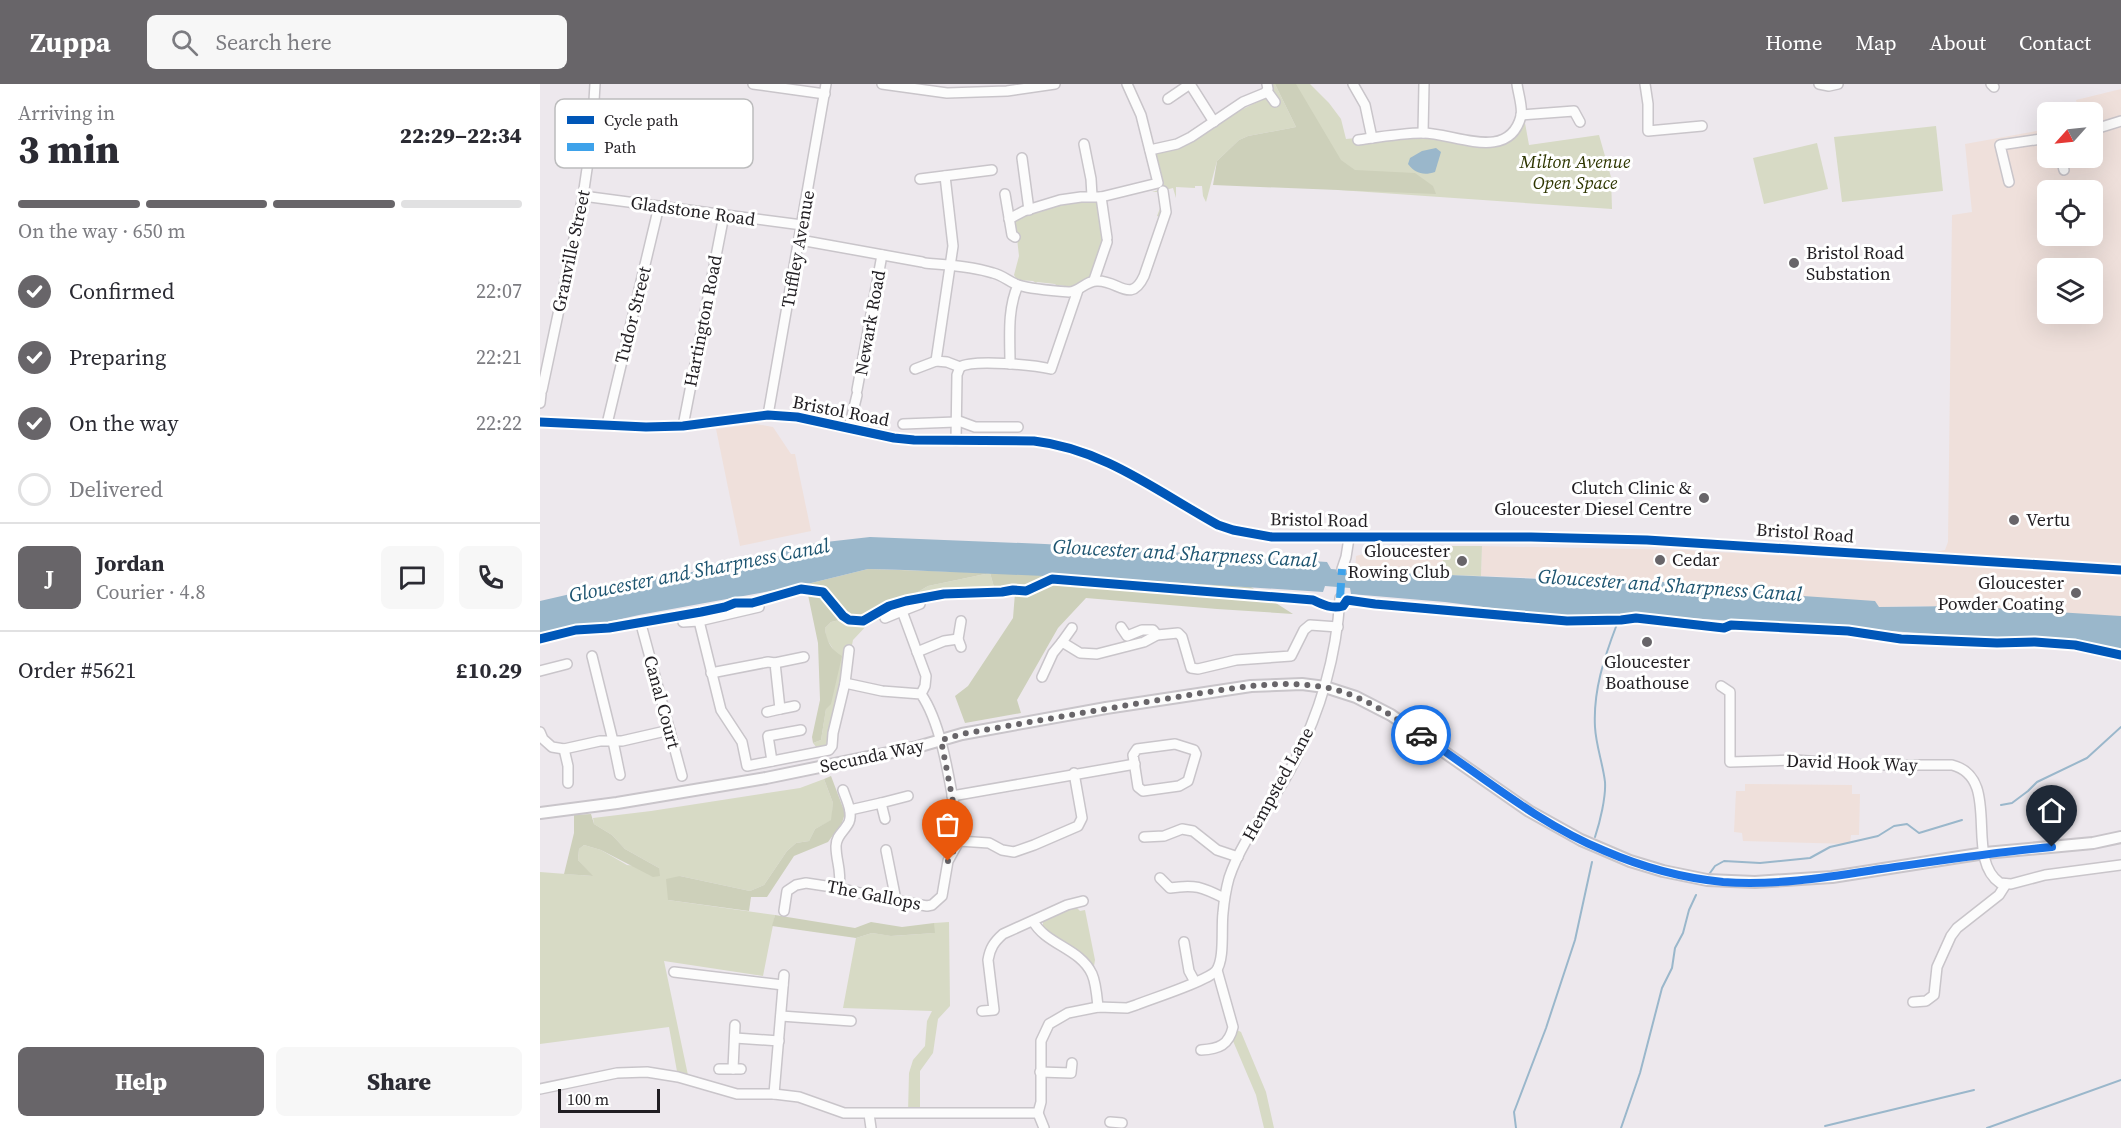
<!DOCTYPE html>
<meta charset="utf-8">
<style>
:root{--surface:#fff;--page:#f7f7f7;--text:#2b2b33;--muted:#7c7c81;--line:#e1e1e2;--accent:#686569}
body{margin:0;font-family:"Source Serif 4",serif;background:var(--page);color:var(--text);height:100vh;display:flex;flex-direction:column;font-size:22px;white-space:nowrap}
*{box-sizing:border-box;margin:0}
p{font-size:20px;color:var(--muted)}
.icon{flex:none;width:33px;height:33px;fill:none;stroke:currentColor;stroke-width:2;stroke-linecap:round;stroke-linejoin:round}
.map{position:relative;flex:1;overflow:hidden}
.sheet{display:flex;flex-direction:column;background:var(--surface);width:540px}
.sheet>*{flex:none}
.needle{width:39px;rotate:243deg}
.controls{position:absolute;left:1497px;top:18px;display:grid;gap:12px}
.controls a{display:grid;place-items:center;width:66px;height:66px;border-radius:9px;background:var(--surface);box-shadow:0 6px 24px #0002;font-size:30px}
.scale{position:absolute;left:18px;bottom:15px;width:102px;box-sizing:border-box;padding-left:6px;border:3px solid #211e22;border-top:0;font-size:16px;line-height:21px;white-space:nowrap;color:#211e22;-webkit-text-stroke:4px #fff;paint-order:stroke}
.pin{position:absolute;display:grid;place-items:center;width:51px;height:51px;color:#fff;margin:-62px -26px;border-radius:50% 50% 50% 0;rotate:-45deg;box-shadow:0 0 6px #0007}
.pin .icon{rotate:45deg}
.courier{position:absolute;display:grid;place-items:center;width:60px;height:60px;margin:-30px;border:4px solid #1a73e8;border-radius:50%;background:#fff;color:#222;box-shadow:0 2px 8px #0007}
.overview em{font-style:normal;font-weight:800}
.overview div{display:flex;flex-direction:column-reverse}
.overview{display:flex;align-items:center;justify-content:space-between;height:102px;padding:0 18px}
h1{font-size:39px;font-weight:800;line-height:45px}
.bar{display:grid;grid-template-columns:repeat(4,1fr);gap:9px 6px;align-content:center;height:72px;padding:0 18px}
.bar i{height:8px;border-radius:4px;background:var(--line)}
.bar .current{background:var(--accent)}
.bar p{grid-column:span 4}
.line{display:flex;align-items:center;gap:15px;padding:0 18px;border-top:2px solid var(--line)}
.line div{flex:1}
.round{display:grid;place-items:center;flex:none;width:63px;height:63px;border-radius:9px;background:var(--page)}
ol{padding:0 18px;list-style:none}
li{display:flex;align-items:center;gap:18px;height:66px}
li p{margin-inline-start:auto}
li .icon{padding:6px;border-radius:50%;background:var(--accent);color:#fff;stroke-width:4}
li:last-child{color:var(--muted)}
li i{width:33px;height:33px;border:3px solid var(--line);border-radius:50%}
.button{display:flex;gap:12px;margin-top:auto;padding:12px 18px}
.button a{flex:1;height:69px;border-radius:9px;background:var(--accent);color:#fff;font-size:24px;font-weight:800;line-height:69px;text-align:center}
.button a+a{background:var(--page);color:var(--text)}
header{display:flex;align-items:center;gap:36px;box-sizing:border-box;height:84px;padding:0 30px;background:var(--accent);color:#fff}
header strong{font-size:28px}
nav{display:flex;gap:33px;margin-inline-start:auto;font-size:21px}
.search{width:420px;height:54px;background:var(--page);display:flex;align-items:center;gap:15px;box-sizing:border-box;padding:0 21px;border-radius:9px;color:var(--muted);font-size:22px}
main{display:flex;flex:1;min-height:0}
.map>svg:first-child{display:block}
.commercial{fill:#efe0db;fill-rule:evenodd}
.green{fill:#d7dac5}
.forest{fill:#cdd0ba}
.water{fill:#9ab7cb}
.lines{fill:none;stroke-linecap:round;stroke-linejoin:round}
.stream{stroke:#9ab7cb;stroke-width:2}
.minor-casing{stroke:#c9c5ca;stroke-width:12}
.major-casing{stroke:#c9c5ca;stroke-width:14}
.minor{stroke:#fcfcfc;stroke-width:9}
.major{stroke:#fcfcfc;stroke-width:10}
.quiet{stroke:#3ea2ea;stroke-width:8;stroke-dasharray:15 8;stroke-linecap:butt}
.cycleway-casing{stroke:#fff;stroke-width:13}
.cycleway{stroke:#0057b8;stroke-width:9}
.done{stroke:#686569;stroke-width:6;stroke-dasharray:0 10.8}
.route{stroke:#1a73e8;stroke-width:8}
.poi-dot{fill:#686569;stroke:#fff;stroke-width:2}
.labels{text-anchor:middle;stroke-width:6;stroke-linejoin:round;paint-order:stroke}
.park-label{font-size:18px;font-style:italic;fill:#2e3601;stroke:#fff}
.street-label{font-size:18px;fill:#211e22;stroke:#fff}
.poi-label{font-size:18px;fill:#211e22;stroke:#fff;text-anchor:start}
.water-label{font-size:20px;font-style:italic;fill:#1d5470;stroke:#fff}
.key{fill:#fff;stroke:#bcbcbd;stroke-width:1.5}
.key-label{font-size:16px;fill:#211e22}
</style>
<header>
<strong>Zuppa</strong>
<div class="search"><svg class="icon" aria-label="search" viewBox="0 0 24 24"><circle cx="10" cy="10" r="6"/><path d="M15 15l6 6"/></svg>Search here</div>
<nav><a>Home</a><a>Map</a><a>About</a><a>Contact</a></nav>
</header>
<main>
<section class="sheet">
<div class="overview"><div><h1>3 min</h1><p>Arriving in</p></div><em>22:29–22:34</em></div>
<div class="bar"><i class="current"></i><i class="current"></i><i class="current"></i><i></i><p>On the way · 650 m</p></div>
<ol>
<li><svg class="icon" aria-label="check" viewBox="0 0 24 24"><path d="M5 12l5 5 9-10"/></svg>Confirmed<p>22:07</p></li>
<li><svg class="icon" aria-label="check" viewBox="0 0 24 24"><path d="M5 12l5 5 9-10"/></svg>Preparing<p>22:21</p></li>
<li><svg class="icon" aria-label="check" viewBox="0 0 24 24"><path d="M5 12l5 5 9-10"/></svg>On the way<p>22:22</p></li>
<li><i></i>Delivered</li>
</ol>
<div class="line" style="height:108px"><b class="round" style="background:var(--accent);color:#fff">J</b><div><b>Jordan</b><p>Courier · 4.8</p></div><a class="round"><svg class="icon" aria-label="chat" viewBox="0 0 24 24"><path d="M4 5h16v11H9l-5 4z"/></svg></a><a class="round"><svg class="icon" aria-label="phone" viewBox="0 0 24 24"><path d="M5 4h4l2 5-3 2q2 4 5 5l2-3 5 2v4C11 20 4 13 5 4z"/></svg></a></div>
<div class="line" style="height:78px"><div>Order #5621</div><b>£10.29</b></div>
<div class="button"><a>Help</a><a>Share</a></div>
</section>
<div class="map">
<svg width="1581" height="1044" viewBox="0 0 1581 1044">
<rect width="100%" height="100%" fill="#ede8ed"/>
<g class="commercial">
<path d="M1581,5v530l-200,-13 -42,1 -106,-13 -135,-14v4l-46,-4 -111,-4 1,-30 201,4 241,14 2,-10 19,-4 3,-8 4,-327 20,-3 -7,-68 82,-15 1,29h44v-46h-13l-3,-12zM1508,106h44v46h-44zM1508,184h44v46h-44z"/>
<path d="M216,340l17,3 18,27h4l16,77 -71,15 -24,-117z"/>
<path d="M853,462h50v29l-88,-4 1,-15z"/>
<path d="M1205,700l107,1v9h8l-1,41h-8l-1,9 -107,-3 -1,-8 -8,-1 2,-41h9z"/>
</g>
<g class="green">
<path d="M732,0h3l21,43 -48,9 -9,4 -22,21 -11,41 -3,-6 -1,-10h-7v2l-19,-1v11l-3,-10 -12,3 3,12 -2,15 -5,-2 5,-13 -3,-11h-7l10,-3v-1l-33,7 -1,-2 33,-8 -5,-31 10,-4 2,1 11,-3 3,-3 2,1 11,-5v-3h3l16,-10 -1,-2 5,-4 3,1 15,-10v-3l3,1 34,-17z"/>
<path d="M739,0h31l19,19 12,16 5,20 10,-1 3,6c21,-3 44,-9 65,-7 40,3 71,28 101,-14l4,22 70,-10 12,42 1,32 -273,-19z"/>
<path d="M1396,42l7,65 -101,11 -8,-65z"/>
<path d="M1277,59l11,46 -64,15 -11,-46z"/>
<path d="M537,116l23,2 5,37 -12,38 -21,12 -1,-2 -12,-2 -1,2 -3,-3 -18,-2 -1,1 -3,-2 -16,-1 -3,-5 5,-19 -4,-35 20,-10 2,2 18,-6 2,-3 2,2 18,-4z"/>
<path d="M903,462h39l-1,30 -38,-1z"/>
<path d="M450,489l6,21 -61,4 -67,26 -15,16 -21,106 -15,2 -4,-5 8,-3 14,-88 -9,-14 -1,-10 6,-6 35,-8 21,-13 24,-5 17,-10z"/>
<path d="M284,695l9,24 -1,17 -17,9 -6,12 -13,2 -9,8 -23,34 -14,6 -70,-15 -12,24 107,15 -12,61 -99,-15 25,119 -11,-3 -9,-50 -129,17v-172l52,4 -14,-16 1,-11 5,-4 17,5 26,15 32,3 -34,-19 -13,-14 -18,-11 -1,-6 58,-7 149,-23z"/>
<path d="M528,823h8l4,4 5,-1 10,50 -2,12 -50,-43v-7l2,-3z"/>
<path d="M409,838l1,84 -12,13 -5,34 -13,18v42h-12l1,-40 4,-13 12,-14 2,-25 5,-10 -89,-3 13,-70 16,-5 20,3 42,-3v-10z"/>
<path d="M697,946l4,2 25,60 8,36h-10l-8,-33 -23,-54z"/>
</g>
<g class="forest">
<path d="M735,0h21l45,76 14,10 60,3 18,13 3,8 -223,-9 4,-24 22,-21 9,-4 48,-9z"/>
<path d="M328,485l159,5 224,13 42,27 -76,-5 -131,-11 -28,30 -41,72 4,13 -56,10 -10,-27 13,-10 45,-68 2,-25 -19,1 -6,-21 -62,13 -17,10 -24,5 -21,13 -35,8 -6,6c1,12 6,22 17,28l-11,48 -5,5 -5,31 -8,3 -1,-6 8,-37 -2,-57 -10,-48 -5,-10z"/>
<path d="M291,692l14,37 -3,10 -14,19 -34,14 -27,41h-16l-2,14 -81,-11 -2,-21 14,-3 70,15 14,-6 23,-34 9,-8 13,-2 6,-12 16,-9 2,-17 -9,-24z"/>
<path d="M51,730l3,10 18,11 13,14 34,19 1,8 -7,1 -52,-27 -17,-5 -5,4 -1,11 15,16 -29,-2 10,-41v-18z"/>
<path d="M235,831l80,13 16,-6 31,5 32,-4 1,10 -44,3 -19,-3 -16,5 -84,-12z"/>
</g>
<g class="water">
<path d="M896,64l5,4 -6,20c-12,4 -20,1 -27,-8l2,-6 12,-7z"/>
<path d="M330,453l175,7 282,18 4,7 24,2 211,9h26l45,4 1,-4 133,11 2,3 102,7 4,6 83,-1 159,10v36l-27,-6 -38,-4 -413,-27h-97l-101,-13 -94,-8 -1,-6 -25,-2 -2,6 -187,-12 -231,-10 -37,-1 -65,16 -164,30 -99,22v-36l87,-20 65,-9 125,-29z"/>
</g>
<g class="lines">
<g class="stream">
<path d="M1461,721l11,-2 16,-12 9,-9 50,-24 34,-31"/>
<path d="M1055,753c5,-15 11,-40 10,-55 -2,-18 -9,-36 -10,-55 -2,-36 9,-69 22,-103"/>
<path d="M1170,789l5,-7 9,-5 36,2 50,-5 20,-11 48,-11 16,-10 13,-2 12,9 43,-13"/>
<path d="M1285,1042l149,-36"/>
<path d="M976,1044l-2,-16 32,-84 29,-88 17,-78"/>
<path d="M1081,1044l19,-55 22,-85 10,-20 3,-20 8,-15 6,-23 7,-15"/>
<path d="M1447,1044l134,-48"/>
</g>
<g class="minor-casing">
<g id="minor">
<path d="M213,0l72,10"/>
<path d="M342,0l65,9 60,-2 48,-7"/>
<path d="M650,0l24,38"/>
<path d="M813,0l12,21 7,33"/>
<path d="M1105,0l3,20v27l54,-5"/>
<path d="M1279,0l10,2 9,-2"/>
<path d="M1451,0l3,3"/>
<path d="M727,7l8,11"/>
<path d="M628,15l22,-15"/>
<path d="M981,31l53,-4 6,11"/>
<path d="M1552,46l29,-9"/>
<path d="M883,49l1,-49"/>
<path d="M1552,53l3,9"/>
<path d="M818,56c21,-3 44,-7 65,-7 31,0 86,30 98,-17 2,-9 -3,-23 -4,-32"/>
<path d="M544,60l7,35 1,17"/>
<path d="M610,66l27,-6 14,-7 52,-35 22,-9 3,-4 -1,-5"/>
<path d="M482,74l7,52"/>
<path d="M1521,74l3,12"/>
<path d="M405,92l8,70 -17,115 11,1 13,5"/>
<path d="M380,95l72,-9"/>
<path d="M1469,98l-9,-37 48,-7"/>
<path d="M465,110l7,41 3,2"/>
<path d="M43,112l219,29"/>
<path d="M561,113l6,41"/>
<path d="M469,135l15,-8 36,-11 21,-3h20l57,-14 -17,-68 -14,-31"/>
<path d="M260,156l122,22"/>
<path d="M385,179c22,2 47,3 68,10 9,2 17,9 25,12 13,4 37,6 51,7 11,0 17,-12 29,-11 21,0 33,23 46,-5l22,-64 -3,-21"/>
<path d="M554,196l13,-38"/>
<path d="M470,280c0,-27 -3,-54 8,-79"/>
<path d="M420,283c13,-8 75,-2 91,2l27,-79"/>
<path d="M375,285l21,-8"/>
<path d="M2,306l41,-194 9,-61 3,-51"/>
<path d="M317,306l25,-135"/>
<path d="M0,319l1,-9"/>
<path d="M228,331l58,-331"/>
<path d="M416,336l19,7h43"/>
<path d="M0,338l106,5 37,-1 85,-11 29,2 97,21 20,2 120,1c70,8 124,51 184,84l15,5 39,7h259l116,3 474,30"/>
<path d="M67,340l52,-218"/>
<path d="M363,340l53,-2"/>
<path d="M143,342l41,-211"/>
<path d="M309,344l8,-33"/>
<path d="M416,357l1,-66 3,-8"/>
<path d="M802,485l4,-12 3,-19"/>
<path d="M380,520l-18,7 24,65 -1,10 -4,8"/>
<path d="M345,534l17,-7"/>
<path d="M159,537l22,89 21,32 5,24 82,-16 3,-4 1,-13 12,-50"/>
<path d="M421,537l-3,18 3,8"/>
<path d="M143,538l16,-1 60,-14"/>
<path d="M581,543l6,9 15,-6h11l4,5"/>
<path d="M102,544l40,148"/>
<path d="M522,558l10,-14"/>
<path d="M377,568l27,-11 14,-2"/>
<path d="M52,572l21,85 7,34"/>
<path d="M235,579l29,-6"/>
<path d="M0,587l27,-7"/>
<path d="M171,589l57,-11 7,1 5,46 -13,3"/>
<path d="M502,593l11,-24 9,-11 18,11 17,1 47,-12 13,-7 21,-2 4,4 9,31 7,1 38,-9 55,-4 13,-26 6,-5 28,2"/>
<path d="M1181,602l9,6v70l65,-2 68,5h89c51,13 11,93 48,118l11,1 34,-9 76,-10"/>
<path d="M240,625l15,-3"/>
<path d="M0,648l3,7 9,8 12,2 36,-8h22l48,-11"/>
<path d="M635,660l19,6 2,4 -8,27 -9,5 -36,5 -5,-4 -5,-32 4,-6z"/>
<path d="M24,665l4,17v17"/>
<path d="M232,677l-4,-25 33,-6"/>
<path d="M412,712l183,-32"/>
<path d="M341,719l27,-7"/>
<path d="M310,726l31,-7 4,16"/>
<path d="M604,753l20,-1 18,-7 11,2 24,19 21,7"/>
<path d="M419,757l30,2 13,7 12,2 20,-7 44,-19 4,-8 -8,-45"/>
<path d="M346,766l10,50"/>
<path d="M620,794l10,10c25,-4 32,-1 54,10"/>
<path d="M299,804c3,-18 -3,-26 -3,-42 0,-11 9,-15 13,-24 4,-10 -3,-23 -6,-32"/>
<path d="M244,827l3,-20 9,-6 10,-2 33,5 42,10 46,8 5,-1 10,-9 6,-35 11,-20v-8c-8,-40 -15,-106 -38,-139l-39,-3 -37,-8 4,-33"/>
<path d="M493,837c13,24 47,27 59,53 4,9 5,23 6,33"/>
<path d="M644,858l5,29 6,11"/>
<path d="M134,888l109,13"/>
<path d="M1373,918l13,-1 8,-6 3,-28 14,-31 6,-8 42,-33 7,-11"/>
<path d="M442,927l12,-1 -6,-50c2,-12 6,-18 15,-26l64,-29 16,-4"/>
<path d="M241,932l70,5"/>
<path d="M195,954l44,3"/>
<path d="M661,966c18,-1 28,-5 32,-23l-16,-57"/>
<path d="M179,985h22"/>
<path d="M193,985l2,-44"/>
<path d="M500,988l31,1 1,-10"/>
<path d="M0,1005l77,-16 30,-1 31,5 59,17h37l25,3 45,16h194l3,-11v-61l8,-17 19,-11 30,-6 29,1 9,-3c15,-6 71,-24 80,-34 9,-12 5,-42 7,-58 1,-12 3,-24 6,-35 12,-36 37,-67 56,-99 32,-56 51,-117 55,-181"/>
<path d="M234,1010l10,-119"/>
<path d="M498,1029l6,15"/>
<path d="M329,1030l2,14"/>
<path d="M570,1038l12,1"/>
</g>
</g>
<g class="major-casing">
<path id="major" d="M0,729l77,-10 149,-25 151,-31 45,-13 144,-26 145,-22 51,-2 23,3 31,10 35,18 138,96 52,29 49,21 33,10 44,9 48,2 77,-5 153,-24 108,-10 28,-6"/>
</g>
<use href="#minor" class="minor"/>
<use href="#major" class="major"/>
<path class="quiet" d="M800,514l2,-29"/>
<g class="cycleway-casing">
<g id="cycleway">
<path d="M0,338l106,5 37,-1 85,-11 29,2 97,21 20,2 120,1c70,8 124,51 184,84l15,5 39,7h259l116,3 474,30"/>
<path d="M0,555l36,-9 33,-2 92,-16 24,-5 10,-4h17l49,-14 22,3 20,24 6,4 14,1 26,-15 17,-5 38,-7 58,-2 11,-2 13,1 26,-12 261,21c10,5 19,9 30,6l4,-6 28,4 192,17 54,-1 15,-2 88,10 7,-3 117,6 53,8 96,4 38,-1 40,3 46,10"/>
</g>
</g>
<use href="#cycleway" class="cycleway"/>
</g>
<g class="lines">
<path class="done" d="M408,777l11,-20v-8l-18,-93 21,-6c74,-13 147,-26 221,-38 46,-7 94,-17 140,-9 36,6 68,28 98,48"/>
<path class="route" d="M881,651c60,40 116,88 184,116 37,16 78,27 118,31 53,4 106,-5 158,-13 57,-8 114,-17 171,-22"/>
</g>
<g class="poi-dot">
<circle cx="1254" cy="179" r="6"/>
<circle cx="1164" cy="414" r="6"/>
<circle cx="1474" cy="436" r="6"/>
<circle cx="1120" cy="476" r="6"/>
<circle cx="922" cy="477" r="6"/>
<circle cx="1536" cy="509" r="6"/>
<circle cx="1107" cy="558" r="6"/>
</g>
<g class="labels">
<g class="park-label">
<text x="1035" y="84">Milton Avenue<tspan x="1035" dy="21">Open Space</tspan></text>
</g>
<g class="street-label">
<text transform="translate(153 127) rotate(8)" y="6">Gladstone Road</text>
<text transform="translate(258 165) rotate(-80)" y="6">Tuffley Avenue</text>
<text transform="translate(31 167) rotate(-78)" y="6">Granville Street</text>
<text transform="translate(93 231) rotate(-76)" y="6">Tudor Street</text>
<text transform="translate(163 237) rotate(-79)" y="6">Hartington Road</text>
<text transform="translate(330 239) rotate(-80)" y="6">Newark Road</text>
<text transform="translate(301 327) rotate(11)" y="6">Bristol Road</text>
<text transform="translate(779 436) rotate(1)" y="6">Bristol Road</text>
<text transform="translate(1265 449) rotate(4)" y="6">Bristol Road</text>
<text transform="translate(122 618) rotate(75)" y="6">Canal Court</text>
<text transform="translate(332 672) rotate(-12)" y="6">Secunda Way</text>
<text transform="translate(1312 679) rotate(2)" y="6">David Hook Way</text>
<text transform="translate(738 700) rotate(-61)" y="6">Hempsted Lane</text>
<text transform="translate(334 811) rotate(11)" y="6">The Gallops</text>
</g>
<g class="poi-label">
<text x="1266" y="175">Bristol Road<tspan x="1266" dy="21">Substation</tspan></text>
<text x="1152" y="410" text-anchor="end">Clutch Clinic &amp;<tspan x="1152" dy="21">Gloucester Diesel Centre</tspan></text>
<text x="1486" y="442">Vertu</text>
<text x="910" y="473" text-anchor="end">Gloucester<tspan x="910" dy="21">Rowing Club</tspan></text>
<text x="1132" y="482">Cedar</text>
<text x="1524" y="505" text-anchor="end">Gloucester<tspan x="1524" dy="21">Powder Coating</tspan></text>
<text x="1107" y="584" text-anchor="middle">Gloucester<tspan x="1107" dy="21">Boathouse</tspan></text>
</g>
<g class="water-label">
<text transform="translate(645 469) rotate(3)" y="7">Gloucester and Sharpness Canal</text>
<text transform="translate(159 486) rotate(-11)" y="7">Gloucester and Sharpness Canal</text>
<text transform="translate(1130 501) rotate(4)" y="7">Gloucester and Sharpness Canal</text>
</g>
</g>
<rect x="15" y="15" width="198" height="69" rx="9" class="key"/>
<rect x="27" y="32" width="27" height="8" fill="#0057b8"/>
<rect x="27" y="59" width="27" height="8" fill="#3ea2ea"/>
<g class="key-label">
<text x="64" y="42">Cycle path</text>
<text x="64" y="69">Path</text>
</g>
</svg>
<div class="controls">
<a><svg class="needle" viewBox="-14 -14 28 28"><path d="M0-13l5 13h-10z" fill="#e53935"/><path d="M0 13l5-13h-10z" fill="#7c7c81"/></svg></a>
<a><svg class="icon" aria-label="locate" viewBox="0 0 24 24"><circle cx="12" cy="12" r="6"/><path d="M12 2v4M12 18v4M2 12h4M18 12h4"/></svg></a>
<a><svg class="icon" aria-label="layers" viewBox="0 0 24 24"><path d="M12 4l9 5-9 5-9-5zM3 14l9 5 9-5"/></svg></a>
</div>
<div class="scale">100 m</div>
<div class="pin" style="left:408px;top:777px;background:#ea580c"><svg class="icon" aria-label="bag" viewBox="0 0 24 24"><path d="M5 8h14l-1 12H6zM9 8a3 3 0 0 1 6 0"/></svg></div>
<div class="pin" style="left:1512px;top:763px;background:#1f2937"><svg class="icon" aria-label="home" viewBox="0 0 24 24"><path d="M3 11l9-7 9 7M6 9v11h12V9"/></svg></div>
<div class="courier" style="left:881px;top:651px"><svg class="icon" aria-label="car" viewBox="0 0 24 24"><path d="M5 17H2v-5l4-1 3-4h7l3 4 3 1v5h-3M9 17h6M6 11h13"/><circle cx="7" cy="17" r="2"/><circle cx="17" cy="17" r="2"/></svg></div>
</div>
</main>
